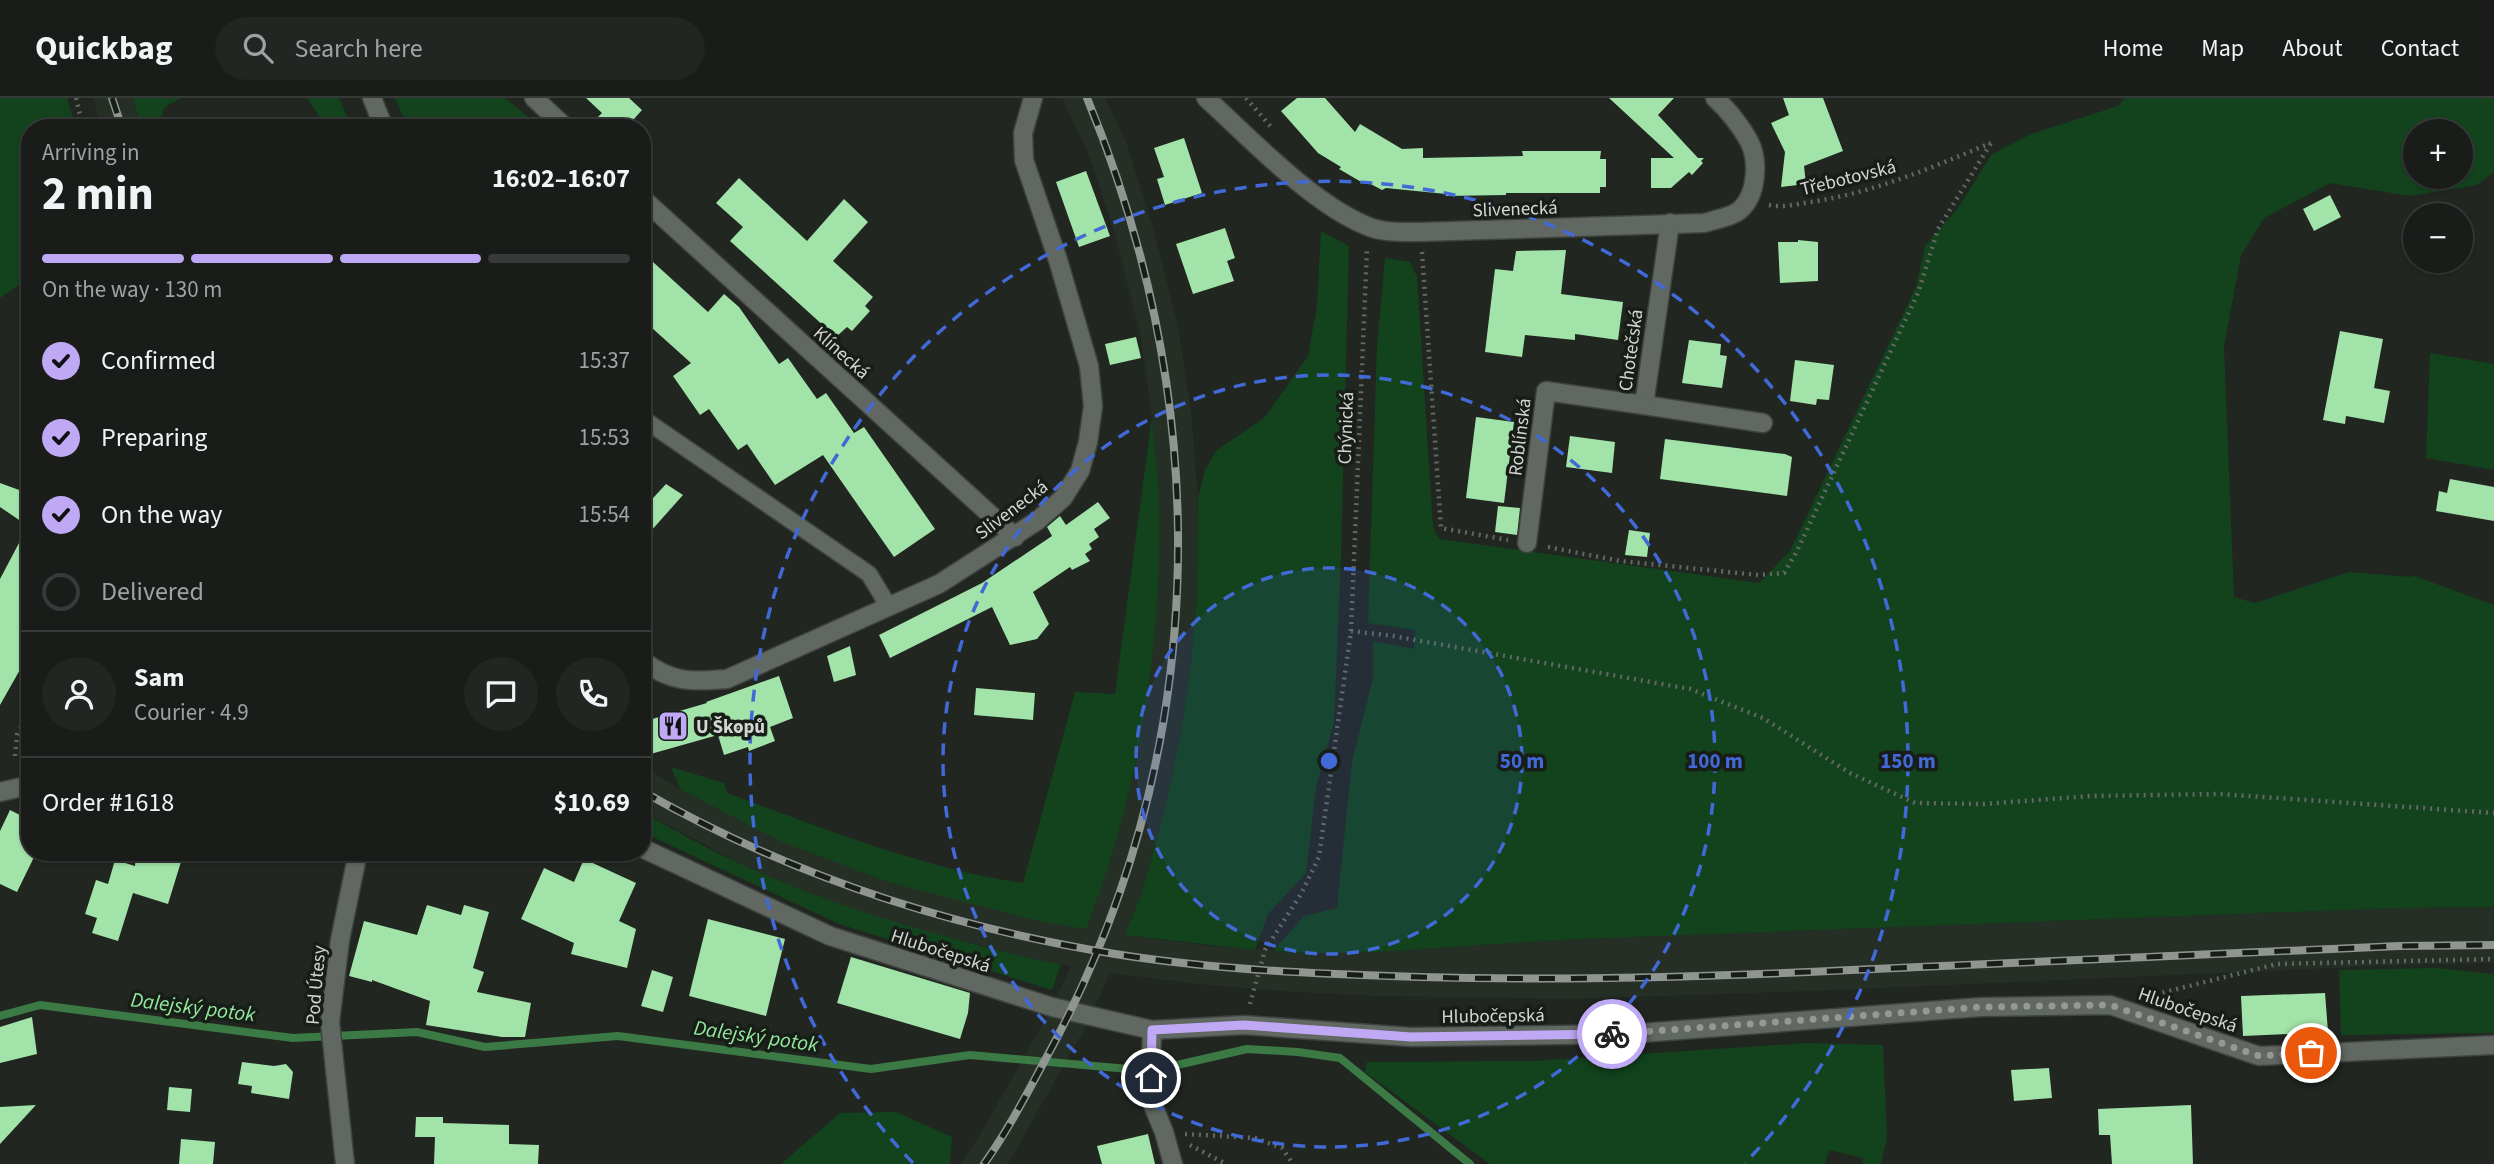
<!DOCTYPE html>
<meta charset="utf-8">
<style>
:root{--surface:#191c19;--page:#222522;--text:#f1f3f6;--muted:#9fa1a2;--line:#373a38;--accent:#bfa9f4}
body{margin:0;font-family:"Source Sans 3",sans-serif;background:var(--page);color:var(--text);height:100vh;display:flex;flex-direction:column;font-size:26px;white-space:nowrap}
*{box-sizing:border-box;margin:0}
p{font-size:23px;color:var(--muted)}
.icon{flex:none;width:38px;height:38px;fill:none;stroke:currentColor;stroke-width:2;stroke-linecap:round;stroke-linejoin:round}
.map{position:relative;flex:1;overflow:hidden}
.details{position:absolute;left:21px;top:21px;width:630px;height:742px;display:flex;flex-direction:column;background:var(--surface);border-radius:28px;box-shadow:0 2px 5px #0004,0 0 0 2px var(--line)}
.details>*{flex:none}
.buttons{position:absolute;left:2403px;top:21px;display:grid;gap:14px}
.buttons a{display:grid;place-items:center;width:70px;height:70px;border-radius:50%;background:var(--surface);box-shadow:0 2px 5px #0004,0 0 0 2px var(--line);font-size:35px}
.pin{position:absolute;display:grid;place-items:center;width:60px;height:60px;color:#fff;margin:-30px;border:4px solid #fff;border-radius:50%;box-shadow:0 2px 7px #0007}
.courier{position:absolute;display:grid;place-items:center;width:70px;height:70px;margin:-35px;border:5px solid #bfa9f4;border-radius:50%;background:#fff;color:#222;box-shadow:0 2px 9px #0007}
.summary em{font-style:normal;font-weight:700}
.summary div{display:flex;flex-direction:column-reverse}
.summary{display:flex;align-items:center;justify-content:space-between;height:119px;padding:0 21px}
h1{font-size:46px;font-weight:700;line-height:52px}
.bar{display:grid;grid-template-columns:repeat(4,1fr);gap:10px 7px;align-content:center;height:84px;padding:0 21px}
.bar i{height:9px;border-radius:5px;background:var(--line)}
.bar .active{background:var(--accent)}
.bar p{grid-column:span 4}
.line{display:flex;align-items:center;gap:18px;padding:0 21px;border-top:2px solid var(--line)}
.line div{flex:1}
.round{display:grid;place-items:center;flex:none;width:74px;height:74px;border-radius:37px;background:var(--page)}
ol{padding:0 21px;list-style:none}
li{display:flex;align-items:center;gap:21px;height:77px}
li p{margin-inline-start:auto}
li .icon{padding:7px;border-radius:50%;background:var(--accent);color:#111;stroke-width:4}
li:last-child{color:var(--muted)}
li i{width:38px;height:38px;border:4px solid var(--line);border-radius:50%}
header{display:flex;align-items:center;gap:42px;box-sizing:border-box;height:98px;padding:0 35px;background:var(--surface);border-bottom:2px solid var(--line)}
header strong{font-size:33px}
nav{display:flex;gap:38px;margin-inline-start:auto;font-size:24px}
.search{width:490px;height:63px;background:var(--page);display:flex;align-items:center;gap:18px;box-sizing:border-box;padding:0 24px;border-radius:38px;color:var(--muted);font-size:26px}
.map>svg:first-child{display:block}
.built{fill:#252f26}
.green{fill:#12431d;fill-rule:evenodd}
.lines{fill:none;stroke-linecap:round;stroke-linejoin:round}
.stream{stroke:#3b7a45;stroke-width:8}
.building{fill:#a1e3a8}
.service-casing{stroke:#3e433f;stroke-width:19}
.minor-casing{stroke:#3e433f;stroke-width:21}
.tertiary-casing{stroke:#3e433f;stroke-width:21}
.path{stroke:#636863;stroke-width:4.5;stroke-dasharray:2 5;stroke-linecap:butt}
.service{stroke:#616761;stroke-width:16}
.minor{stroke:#616761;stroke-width:18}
.tertiary{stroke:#616761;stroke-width:18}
.rail-casing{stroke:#919591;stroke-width:8}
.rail{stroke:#181d18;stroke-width:5;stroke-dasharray:16;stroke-linecap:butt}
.done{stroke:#959895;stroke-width:7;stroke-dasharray:0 12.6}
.route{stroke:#bfa9f4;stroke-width:9}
.ring{fill:none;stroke:#4169d7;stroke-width:3.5;stroke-dasharray:12 9}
.labels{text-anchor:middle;stroke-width:7;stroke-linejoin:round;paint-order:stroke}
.street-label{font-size:19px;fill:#d3d6d3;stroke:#181d18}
.poi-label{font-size:19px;font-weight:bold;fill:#d3d6d3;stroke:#181d18;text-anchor:start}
.water-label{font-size:21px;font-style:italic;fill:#92ea9e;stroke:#181d18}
.centre{fill:#4169d7;stroke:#181d18;stroke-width:3.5}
.ring-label{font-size:21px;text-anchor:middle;font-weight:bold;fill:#4169d7;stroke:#181d18;stroke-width:7;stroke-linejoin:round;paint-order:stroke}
</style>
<header>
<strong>Quickbag</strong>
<div class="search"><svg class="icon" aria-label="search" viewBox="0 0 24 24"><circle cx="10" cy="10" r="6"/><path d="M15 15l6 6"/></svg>Search here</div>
<nav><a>Home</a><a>Map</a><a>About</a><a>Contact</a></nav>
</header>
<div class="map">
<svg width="2494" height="1066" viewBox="0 0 2494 1066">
<rect width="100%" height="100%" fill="#212621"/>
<g class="built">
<path d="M93,0h40l9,30h-41z"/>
<path d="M1062,0h43l21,44 27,86 25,98 13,85 7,87 -1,98 -6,69 -11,74 -15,70 -23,83 -17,43 86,11 88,7 78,-1 179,-12 840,-32 98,-1v56l-95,2 -588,26 -237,8 -197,-3 -81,-4 -89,-7 -97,-12 -24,53 -78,138h-48l16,-23 37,-64 38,-68 20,-43 -41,-7 -154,-41 -112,-42 -122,-65v-45l38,23 358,132 89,-121 15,-68 10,-71 6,-66 1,-95 -7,-84 -12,-82 -24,-96 -26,-81z"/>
</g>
<g class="green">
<path d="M0,0h67l9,30h-46v149l-30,21z"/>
<path d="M133,0h48l-16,9 -8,21h-15z"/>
<path d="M307,0h32l13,30h-25z"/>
<path d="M395,0h110l37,30h-134z"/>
<path d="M2125,0h369v74l-17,13 -67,11 -80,-13 -66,35 -23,37 -17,92 10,250 21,6 94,-31 62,5 1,-2 82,30v302l-98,1 -840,32 -179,12 -78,1 -26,-2 31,-35 33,-8 15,-147 21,-83v-37l41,8 1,-19 -47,-7 9,-277 8,-88 25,4 7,15 16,250 6,12 320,44 31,-32 126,-264 9,-41 33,-38 34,-54 39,-20 87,-28zM2415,33h45v46h-45z"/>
<path d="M1321,133l28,15 -8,310 -7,166 -18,65 -10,86 -38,41 -13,36 -130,-15 17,-43 23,-83 15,-70 11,-74 6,-69 1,-98 7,-28 11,-19 49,-34 43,-61 9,-50z"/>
<path d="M2430,255l64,11v106l-68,-12z"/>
<path d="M1152,318c2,28 6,56 7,85 4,146 -20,291 -73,428l-48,-8 -150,-39 -108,-41 -100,-52 -9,-22 53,16 3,10c96,35 194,75 296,90l52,-191 40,2z"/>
<path d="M642,713c97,60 200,98 310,127 36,10 72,20 109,26l-9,26 -213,-66 -197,-92z"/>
<path d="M2436,870l58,6v59l-153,2 -2,-65z"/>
<path d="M1807,945l76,2 4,94 -6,25h-19l1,-6 -34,-8 -4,14h-335l-125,-92 2,-10 167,-1z"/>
<path d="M896,1014l56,25 -2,27h-169l59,-51z"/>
</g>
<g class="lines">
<path class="stream" d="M0,918l40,-11 253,33 124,-6 68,15 133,-11 253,33 99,-14 181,16 96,-22 51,3 42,6 130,106"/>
</g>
<g class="building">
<path d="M586,0h43l13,12 -16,18h-16l-12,-11 4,-4z"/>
<path d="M1297,0h28l30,34 5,-8 42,25 21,-1v10l100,-2 -1,-5h79l-1,8h6v28h-6v6h-94v2l-60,1v-2l-60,-6 -4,2 -17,-9 -2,2 -24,-14 2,-2 -23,-14 -37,-42z"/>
<path d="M1609,0h65l-16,17 40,43h6l-3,3 2,2 -11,12 -3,-3 -18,16h-20v-30h23z"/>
<path d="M1783,0h40l20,53 -39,15 2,18 -25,3 4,-35 -14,-29 18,-8z"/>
<path d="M1184,40l18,55 -37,12 -8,-26 7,-2 -10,-29z"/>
<path d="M1086,73l24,65 -31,11 -23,-65z"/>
<path d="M739,80l68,63 37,-42 24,23 -35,39 40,36 -8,9 5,5 -18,20 -5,-4 -11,10 -106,-96 13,-14 -27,-24z"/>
<path d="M2330,97l11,22 -27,14 -11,-22z"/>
<path d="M1225,130l10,30 -8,3 7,20 -41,13 -17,-50z"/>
<path d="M1798,142l20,2v39l-38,2 -2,-41h20z"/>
<path d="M1566,152l-5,44 62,8 -5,38 -43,-6v6l-50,-5 -3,22 -37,-5 10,-83 18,2 3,-20z"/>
<path d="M642,154l66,60 16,-18 15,13 40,57 9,-6 29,41 9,-6 28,40 10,-6 71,102 -41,28 -71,-102 -48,30 -28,-41 -9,6 -29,-41 -9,6 -27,-39 18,-13 -49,-44z"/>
<path d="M2340,233l43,8 -9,49 16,3 -6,32 -38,-7 -1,8 -22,-4z"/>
<path d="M1136,239l5,21 -31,7 -5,-21z"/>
<path d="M1689,242l32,4 -1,11 7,1 -5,32 -40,-5z"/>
<path d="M1795,262l39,5 -5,35 -12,-1 -1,6 -26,-4z"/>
<path d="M1476,319l38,5 -10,81 -38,-5z"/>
<path d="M1570,338l45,6 -3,31 -46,-6z"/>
<path d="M1665,341l120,15 7,3 -5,39 -127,-17z"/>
<path d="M2450,381l44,8v34l-58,-10 3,-20 8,2z"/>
<path d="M0,385l30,11v158l-30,53v-126l28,-53 -28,-19z"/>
<path d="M666,386l17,11 -41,46v-31z"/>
<path d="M1098,404l12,16 -16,11 5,8 -10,7 3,5 -7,5 5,7 -18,9 -2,-3 -37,25 16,32 -12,15 -27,6 -18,-38 -102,51 -11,-23 103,-52 70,-47 -5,-9 13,-11 6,9z"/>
<path d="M1498,408l22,2 -3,27 -22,-3z"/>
<path d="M1629,432l21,3 -3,24 -22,-2z"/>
<path d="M850,548l6,29 -22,7 -7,-26z"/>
<path d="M779,578l14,42 -23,9 5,14 -26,10 -1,-4 -24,8 -6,-20 -71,20 -5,-19v-14l65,-19 -1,-1z"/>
<path d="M976,590l59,5 -2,27 -59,-5z"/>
<path d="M10,712l20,10v32l6,1 -19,39 -17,-8v-53z"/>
<path d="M136,754h48l-16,52 -35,-11 -15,48 -26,-8 5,-15 -12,-4 11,-34 12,4 7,-24 20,6z"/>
<path d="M584,761l52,24 -17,38 17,8 -9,39 -56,-14 3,-11 -53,-24 23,-51 30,14z"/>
<path d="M427,807l34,10 3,-10 25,7 -16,56 11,4 -7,20 54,11 -6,34h-23l-76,-12 4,-24 -58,-21v2l-23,-6 15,-55 53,14z"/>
<path d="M708,821l77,20 -19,77 -77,-20z"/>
<path d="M851,859l119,36 -2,20 -8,26 -123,-36z"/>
<path d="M652,872l21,7 -10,35 -22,-6z"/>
<path d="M2325,895l3,39 -85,4 -2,-40z"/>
<path d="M32,919l5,37 -37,9v-36z"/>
<path d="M242,964l32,4 12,-2 7,8 -4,27 -38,-6 1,-7 -14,-2z"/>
<path d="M2049,970l3,30 -38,3 -3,-31z"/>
<path d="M169,989l23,2 -2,23 -23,-2z"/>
<path d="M36,1007l-36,39v-37z"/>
<path d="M2191,1007l2,59h-81l-2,-29h-11l-1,-26z"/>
<path d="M416,1019h27v6l66,2v19l30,1 -1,19h-104l1,-27h-20z"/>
<path d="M1148,1036l7,30h-53l-5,-18z"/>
<path d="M181,1041l34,3 -2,22h-34z"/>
</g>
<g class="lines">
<g class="service-casing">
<path id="service" d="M642,320l227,156 20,33"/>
</g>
<g class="minor-casing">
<g id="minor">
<path d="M534,0l32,30"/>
<path d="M1206,0c45,41 105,105 161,128 16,7 36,6 53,6l285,-9c10,-4 28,-6 36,-14 16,-15 18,-49 8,-68 -9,-16 -20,-30 -34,-43"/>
<path d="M642,100l373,339"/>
<path d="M1670,125l-26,182 119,18"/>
<path d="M1527,445l19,-152 98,14"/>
<path d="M642,562c29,23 50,22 85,19l212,-95 98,-63 26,-23 17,-27 8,-29 5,-36 -4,-40 -31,-106 -34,-100 -1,-27 10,-35"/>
<path d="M642,750l188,88 222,71 100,23 92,-5 167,12 217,-3 353,-27 129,-2 149,51 235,-11"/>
<path d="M1152,932l-2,68 14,34 9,32"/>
<path d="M345,1066l-15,-142 10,-82 18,-88"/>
</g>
</g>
<g class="tertiary-casing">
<g id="tertiary">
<path d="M372,0l12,30"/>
<path d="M0,694l30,-7"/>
</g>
</g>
<g class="path">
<path d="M76,0l7,30"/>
<path d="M1246,0l26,30"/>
<path d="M1769,107c14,3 28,-1 42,-3 65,-10 119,-34 180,-59"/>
<path d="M1422,154l19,276 67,12"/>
<path d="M1548,449l72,14 138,14 26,-2 13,-22 121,-258 20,-64 53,-86"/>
<path d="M1351,533l42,5 297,53 73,29 87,55 65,30 69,1 106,-8 130,-2 274,19"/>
<path d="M15,658l2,-21 13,-25"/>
<path d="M2149,898l128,-32 217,-5"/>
<path d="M1250,906l15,-54 36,-56 18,-37 32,-226 16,-383"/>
<path d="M1185,1036l70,4 27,10 11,16"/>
<path d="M1190,1047l36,19"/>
</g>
<use href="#service" class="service"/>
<use href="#minor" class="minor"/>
<use href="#tertiary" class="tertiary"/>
<g class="rail-casing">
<g id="rail">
<path d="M112,0l10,30"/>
<path d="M642,693c147,84 307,136 473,163 101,16 203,20 305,23 144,4 287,0 431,-7 183,-8 365,-16 548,-24l95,-1"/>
<path d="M984,1066c23,-32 41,-67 60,-102 167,-303 174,-646 43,-964"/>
</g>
</g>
<use href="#rail" class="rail"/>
</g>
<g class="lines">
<path class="done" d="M1612,936l369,-27 129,-2 149,51 52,-3"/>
<path class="route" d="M1151,980l1,-48 92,-5 167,12 201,-3"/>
</g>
<circle cx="1329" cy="663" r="193" fill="#4169d7" fill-opacity=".12"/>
<g class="ring">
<circle cx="1329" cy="663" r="193"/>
<circle cx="1329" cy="663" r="386"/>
<path d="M913 1065A579 579 0 1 1 1745 1065"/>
</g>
<defs>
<g id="restaurant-square" transform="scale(1.575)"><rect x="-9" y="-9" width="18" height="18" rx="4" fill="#bfa9f4" stroke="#181d18"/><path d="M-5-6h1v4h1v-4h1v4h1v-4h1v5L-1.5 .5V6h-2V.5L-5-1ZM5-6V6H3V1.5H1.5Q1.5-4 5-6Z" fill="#111"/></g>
</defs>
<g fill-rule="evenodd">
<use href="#restaurant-square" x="673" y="628"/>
</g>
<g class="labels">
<g class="street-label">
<text transform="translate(1848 79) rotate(-14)" y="7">Třebotovská</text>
<text transform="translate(1515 110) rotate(-2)" y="7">Slivenecká</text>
<text transform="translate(1630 252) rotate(-82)" y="7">Chotečská</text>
<text transform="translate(842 254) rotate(42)" y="7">Klínecká</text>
<text transform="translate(1345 330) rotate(-88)" y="7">Chýnická</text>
<text transform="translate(1519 339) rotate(-83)" y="7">Roblínská</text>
<text transform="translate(1011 411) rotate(-37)" y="7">Slivenecká</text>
<text transform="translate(941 852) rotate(18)" y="7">Hlubočepská</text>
<text transform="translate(315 887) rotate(-85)" y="7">Pod Útesy</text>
<text transform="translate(2188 911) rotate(19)" y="7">Hlubočepská</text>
<text transform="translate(1493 917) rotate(-1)" y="7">Hlubočepská</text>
</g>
<g class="poi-label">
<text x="696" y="635">U Škopů</text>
</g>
<g class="water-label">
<text transform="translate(193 909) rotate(7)" y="7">Dalejský potok</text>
<text transform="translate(756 938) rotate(8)" y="7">Dalejský potok</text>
</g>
</g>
<circle cx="1329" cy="663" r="10" class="centre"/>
<g class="ring-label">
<text x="1522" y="670">50 m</text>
<text x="1715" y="670">100 m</text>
<text x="1908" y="670">150 m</text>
</g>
</svg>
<div class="buttons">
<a>+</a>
<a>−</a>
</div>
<div class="pin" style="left:2311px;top:955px;background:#ea580c"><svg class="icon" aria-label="bag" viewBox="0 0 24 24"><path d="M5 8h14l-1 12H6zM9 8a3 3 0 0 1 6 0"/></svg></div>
<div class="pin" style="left:1151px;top:980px;background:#1f2937"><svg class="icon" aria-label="home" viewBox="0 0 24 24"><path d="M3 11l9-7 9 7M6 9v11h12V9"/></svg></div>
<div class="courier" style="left:1612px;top:936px"><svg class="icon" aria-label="bike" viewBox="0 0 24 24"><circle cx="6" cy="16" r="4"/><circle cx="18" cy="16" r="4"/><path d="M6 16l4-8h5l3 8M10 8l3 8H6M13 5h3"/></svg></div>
<section class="details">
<div class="summary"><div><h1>2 min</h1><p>Arriving in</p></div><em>16:02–16:07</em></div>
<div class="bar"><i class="active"></i><i class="active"></i><i class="active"></i><i></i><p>On the way · 130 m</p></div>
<ol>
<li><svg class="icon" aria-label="check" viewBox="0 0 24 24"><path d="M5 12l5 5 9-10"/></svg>Confirmed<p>15:37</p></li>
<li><svg class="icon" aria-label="check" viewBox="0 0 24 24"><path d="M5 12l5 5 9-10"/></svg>Preparing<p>15:53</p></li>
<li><svg class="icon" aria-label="check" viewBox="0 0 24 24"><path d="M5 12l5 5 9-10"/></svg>On the way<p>15:54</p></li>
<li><i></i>Delivered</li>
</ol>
<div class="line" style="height:126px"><a class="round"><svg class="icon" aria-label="person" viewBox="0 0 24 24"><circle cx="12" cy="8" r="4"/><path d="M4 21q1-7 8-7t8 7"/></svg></a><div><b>Sam</b><p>Courier · 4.9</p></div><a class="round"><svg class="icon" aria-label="chat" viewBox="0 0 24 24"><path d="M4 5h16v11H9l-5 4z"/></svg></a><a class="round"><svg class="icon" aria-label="phone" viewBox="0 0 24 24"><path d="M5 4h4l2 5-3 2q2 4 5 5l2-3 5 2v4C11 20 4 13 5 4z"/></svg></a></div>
<div class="line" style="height:91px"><div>Order #1618</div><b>$10.69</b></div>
</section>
</div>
